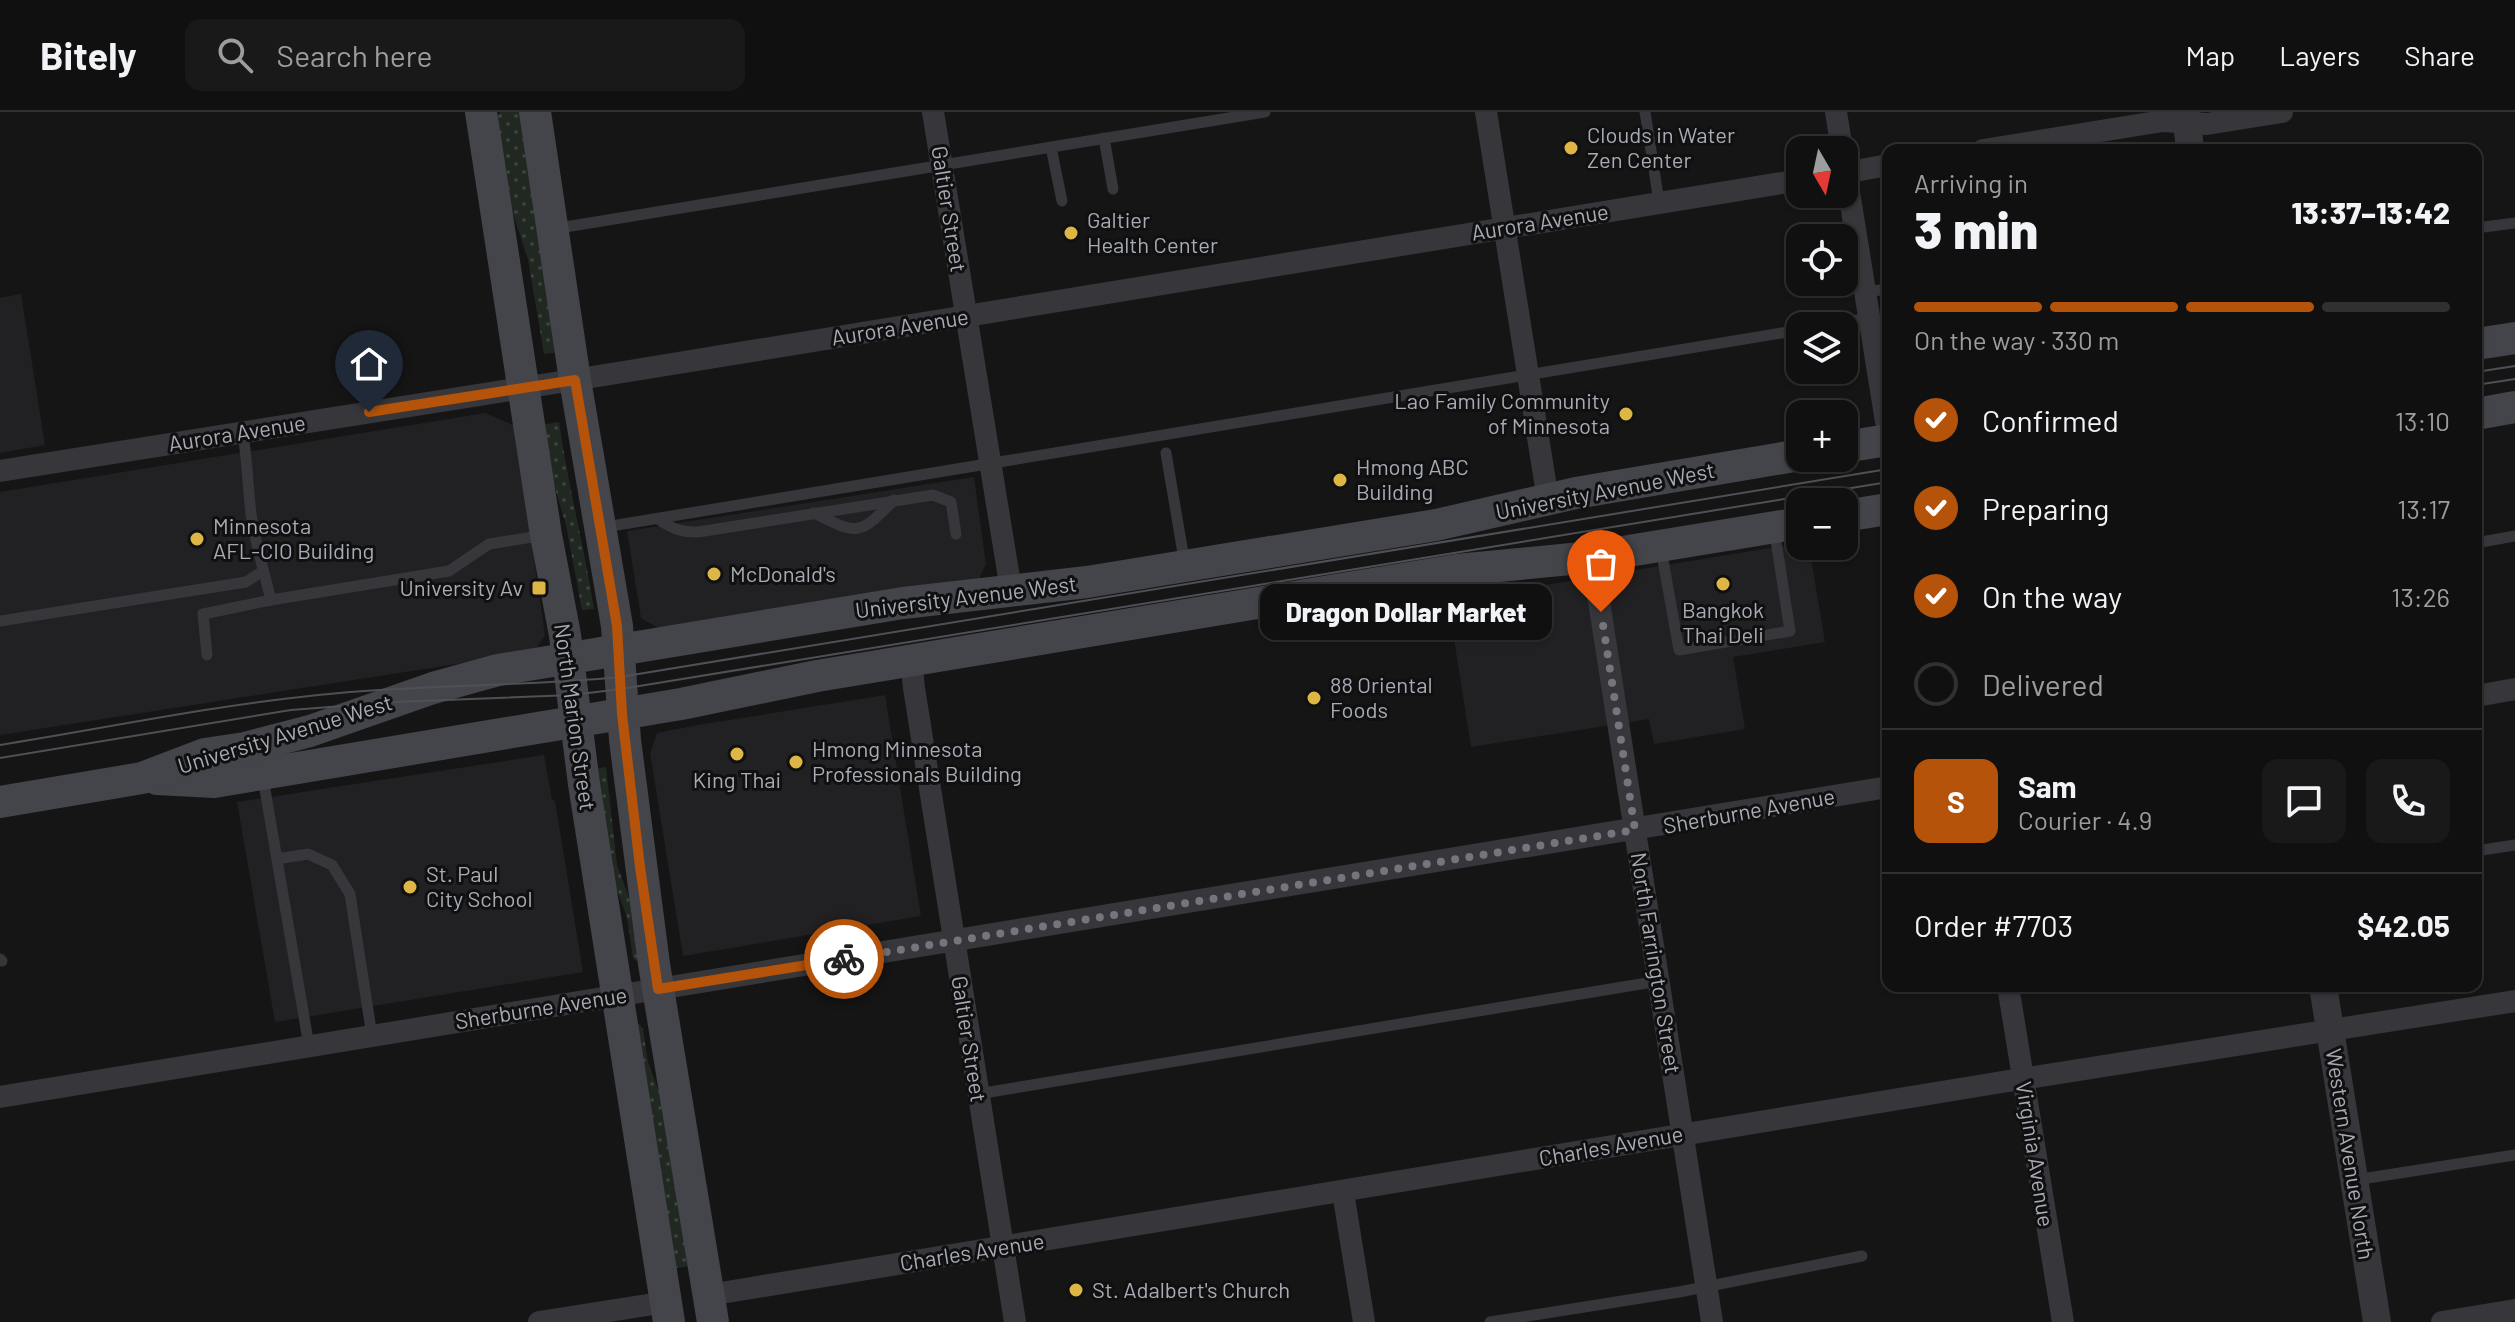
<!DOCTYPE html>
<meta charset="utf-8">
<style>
:root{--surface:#101010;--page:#191919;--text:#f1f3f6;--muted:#9c9d9f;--line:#303030;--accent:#b45309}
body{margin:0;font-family:Barlow,sans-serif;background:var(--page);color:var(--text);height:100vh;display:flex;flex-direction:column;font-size:30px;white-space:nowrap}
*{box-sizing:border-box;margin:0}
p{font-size:26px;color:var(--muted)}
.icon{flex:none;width:44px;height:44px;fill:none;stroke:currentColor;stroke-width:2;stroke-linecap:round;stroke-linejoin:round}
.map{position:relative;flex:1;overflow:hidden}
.details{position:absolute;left:1882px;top:32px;width:600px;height:848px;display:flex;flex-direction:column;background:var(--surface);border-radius:16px;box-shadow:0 2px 6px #0004,0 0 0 2px var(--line)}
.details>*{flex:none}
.needle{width:52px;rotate:171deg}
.buttons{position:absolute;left:1786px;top:24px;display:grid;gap:16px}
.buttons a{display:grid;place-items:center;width:72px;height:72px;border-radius:16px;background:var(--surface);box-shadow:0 2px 6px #0004,0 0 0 2px var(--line);font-size:40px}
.pin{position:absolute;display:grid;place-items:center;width:68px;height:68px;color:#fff;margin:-82px -34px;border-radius:50% 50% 50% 0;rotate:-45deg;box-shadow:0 0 8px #0007}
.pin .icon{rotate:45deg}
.courier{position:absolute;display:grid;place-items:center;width:80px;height:80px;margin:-40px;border:6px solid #b45309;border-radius:50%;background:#fff;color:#222;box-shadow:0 2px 10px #0007}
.bubble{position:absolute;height:56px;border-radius:16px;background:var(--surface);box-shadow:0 2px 6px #0004,0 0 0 2px var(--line);font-size:26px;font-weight:800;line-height:56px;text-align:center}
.head em{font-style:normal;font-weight:800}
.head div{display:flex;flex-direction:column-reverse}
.head{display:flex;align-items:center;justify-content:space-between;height:136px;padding:0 32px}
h1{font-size:52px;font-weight:800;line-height:60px}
.bar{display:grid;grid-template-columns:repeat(4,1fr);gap:12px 8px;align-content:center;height:96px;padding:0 32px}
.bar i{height:10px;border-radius:6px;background:var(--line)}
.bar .current{background:var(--accent)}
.bar p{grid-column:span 4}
.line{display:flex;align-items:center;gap:20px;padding:0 32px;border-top:2px solid var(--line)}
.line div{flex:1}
.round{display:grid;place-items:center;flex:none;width:84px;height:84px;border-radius:16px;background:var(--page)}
ol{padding:0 32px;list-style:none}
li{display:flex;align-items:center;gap:24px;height:88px}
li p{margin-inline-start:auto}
li .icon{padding:8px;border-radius:50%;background:var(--accent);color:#fff;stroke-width:4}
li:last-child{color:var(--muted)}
li i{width:44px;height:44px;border:4px solid var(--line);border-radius:50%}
header{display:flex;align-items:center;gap:48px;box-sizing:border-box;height:112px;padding:0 40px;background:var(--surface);border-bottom:2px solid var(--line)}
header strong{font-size:38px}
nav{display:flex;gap:44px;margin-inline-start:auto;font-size:28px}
.search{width:560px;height:72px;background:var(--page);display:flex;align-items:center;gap:20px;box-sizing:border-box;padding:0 28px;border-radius:16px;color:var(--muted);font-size:30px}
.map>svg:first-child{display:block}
.built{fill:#212123}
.green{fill:url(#green-dots)}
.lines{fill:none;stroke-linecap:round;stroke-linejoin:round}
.service{stroke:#36363b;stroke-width:11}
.minor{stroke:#36363b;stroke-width:22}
.tertiary{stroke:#36363b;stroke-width:28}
.secondary{stroke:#44454a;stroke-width:32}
.tram{stroke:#4f5055;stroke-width:2}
.done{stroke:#75767d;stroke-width:8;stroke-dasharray:0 14.4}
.route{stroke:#b45309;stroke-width:10}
.poi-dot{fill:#ddb646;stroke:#101011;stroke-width:3}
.labels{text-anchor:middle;stroke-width:6;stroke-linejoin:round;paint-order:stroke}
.poi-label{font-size:22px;fill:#a8abb5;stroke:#101011;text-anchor:start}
.street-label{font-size:22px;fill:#a8abb5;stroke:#101011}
</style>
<header>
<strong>Bitely</strong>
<div class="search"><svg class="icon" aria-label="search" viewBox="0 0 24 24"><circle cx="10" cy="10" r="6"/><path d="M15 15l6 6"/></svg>Search here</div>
<nav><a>Map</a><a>Layers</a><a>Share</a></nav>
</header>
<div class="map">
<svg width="2515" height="1210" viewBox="0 0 2515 1210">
<defs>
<pattern id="green-dots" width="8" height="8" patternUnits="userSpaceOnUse" patternTransform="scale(2)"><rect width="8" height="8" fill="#212822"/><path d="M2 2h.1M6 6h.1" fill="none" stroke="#3e4440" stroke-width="1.8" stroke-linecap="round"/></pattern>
</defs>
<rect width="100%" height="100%" fill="#151516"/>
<g class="built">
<path d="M21,182l24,151 -45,8v-155z"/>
<path d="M485,301l30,13 30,209 -11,17 -534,83v-243z"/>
<path d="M974,365l12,87 -7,15 -319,50 -19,-11 -14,-87z"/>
<path d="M1800,431v3h9l16,96 -92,15 12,72 -91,15 -5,-25 -178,28 -23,-146z"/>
<path d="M885,583l36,221 -238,40 -33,-203 7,-20 41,-8z"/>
<path d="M544,643l8,45 3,1 28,171 -308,50 -38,-220z"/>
</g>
<g class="green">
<path d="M500,0h24l38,240 -18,2 -16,-95 -23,-69 -9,-72z"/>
<path d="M559,310c9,63 25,124 35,187l-12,1 -16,-85 -17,-57 -8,-43z"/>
<path d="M606,655l11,98 14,38 8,57 -2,1 -4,-3 -6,-41 -16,-43 -16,-105z"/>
<path d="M639,912l4,5 5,33 16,43 26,161 -14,2 -39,-242z"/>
</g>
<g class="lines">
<g class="service">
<path d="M1645,0l14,90"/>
<path d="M1104,26l9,51"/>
<path d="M1051,35l11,54"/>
<path d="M2476,116l39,-5"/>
<path d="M553,117l712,-117"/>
<path d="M1865,180l23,-3"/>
<path d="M1824,214l45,-8"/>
<path d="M243,321c4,27 5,54 8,81 4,29 13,57 20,86"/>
<path d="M1166,341l19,112"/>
<path d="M814,401c44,22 45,23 80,-13"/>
<path d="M658,407c13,9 24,14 40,13l235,-37 18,7 5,32"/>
<path d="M605,415l1195,-197"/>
<path d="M2476,431l39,-7"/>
<path d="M1661,437l18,101 111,-19 -16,-103"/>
<path d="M0,509l246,-39 17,-11"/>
<path d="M207,543l-4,-41 68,-14 178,-29 40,-27 56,-9"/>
<path d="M263,666l46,268"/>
<path d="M2476,739l39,-6"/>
<path d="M277,747l31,-5 24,11 18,29 22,142"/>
<path d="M0,847l2,2"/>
<path d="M978,982l681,-113"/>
<path d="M2355,1068l160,-25"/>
<path d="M1490,1210l189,-30 183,-36"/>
</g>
<g class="minor">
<path d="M933,0l78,478"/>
<path d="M1486,0l62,388"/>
<path d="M1836,0l6,38"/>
<path d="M1983,38l180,-29 44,3 75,-12"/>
<path d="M1844,49l44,273"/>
<path d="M1844,61l44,-8"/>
<path d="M0,359l617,-98 1183,-193"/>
<path d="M1592,445l120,765"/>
<path d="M911,548l3,28 101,634"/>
<path d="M2476,584l39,-7"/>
<path d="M2008,874l55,336"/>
<path d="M0,985l1888,-310"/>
<path d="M1343,1080l21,130"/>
<path d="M709,1183l1287,-212 519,-82"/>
<path d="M539,1210l127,-20"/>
<path d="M2442,1210l73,-12"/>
</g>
<g class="tertiary">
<path d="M2186,0l4,38"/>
<path d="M2323,874l54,336"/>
</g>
<g class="secondary">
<path d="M481,0l65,423 19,100 19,149 85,538"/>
<path d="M535,0l40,268 42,246 8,114 29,224 59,358"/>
<path d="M2476,232l39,-6"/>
<path d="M2476,302l39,-7"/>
<path d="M1844,335l44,-7"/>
<path d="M1844,404l44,-7"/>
<path d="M157,667l57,3 467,-78 136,-28 640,-106 135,-13 208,-34"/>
<path d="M0,690l142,-24 63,-24 40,-6 65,-17 123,-43 65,-18 405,-67 184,-21 349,-57 140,-32 224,-38"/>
</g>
<g class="tram">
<path d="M2476,260l39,-6"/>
<path d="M2476,273l39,-6"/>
<path d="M0,633c106,-17 211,-39 318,-50 100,-11 202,-8 302,-18l1268,-208"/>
<path d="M0,646l291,-48 103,-8 178,-7 49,-6 1267,-207"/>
</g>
</g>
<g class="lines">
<path class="done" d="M844,847l791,-129 -34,-218"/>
<path class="route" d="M369,300l206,-32 42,246 5,88 18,153 18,122 186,-30"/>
</g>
<g class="poi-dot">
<circle cx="1571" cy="36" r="8"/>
<circle cx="1071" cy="121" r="8"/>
<circle cx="1626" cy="302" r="8"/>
<circle cx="1340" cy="368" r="8"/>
<circle cx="197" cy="427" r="8"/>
<circle cx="714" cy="462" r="8"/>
<circle cx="1723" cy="472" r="8"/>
<rect x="531" y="468" width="16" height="16" rx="4"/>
<circle cx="1314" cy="586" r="8"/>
<circle cx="737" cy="642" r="8"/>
<circle cx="796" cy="650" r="8"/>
<circle cx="410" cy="775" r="8"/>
<circle cx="1076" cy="1178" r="8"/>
</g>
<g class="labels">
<g class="poi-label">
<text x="1587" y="31">Clouds in Water<tspan x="1587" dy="25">Zen Center</tspan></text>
<text x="1087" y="116">Galtier<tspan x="1087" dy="25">Health Center</tspan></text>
<text x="1610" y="297" text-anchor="end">Lao Family Community<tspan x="1610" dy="25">of Minnesota</tspan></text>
<text x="1356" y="363">Hmong ABC<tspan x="1356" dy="25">Building</tspan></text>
<text x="213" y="422">Minnesota<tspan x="213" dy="25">AFL-CIO Building</tspan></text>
<text x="730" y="470">McDonald's</text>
<text x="523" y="484" text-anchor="end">University Av</text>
<text x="1723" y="506" text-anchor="middle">Bangkok<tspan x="1723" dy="25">Thai Deli</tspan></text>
<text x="1330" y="581">88 Oriental<tspan x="1330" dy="25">Foods</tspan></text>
<text x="812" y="645">Hmong Minnesota<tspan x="812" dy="25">Professionals Building</tspan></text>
<text x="737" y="676" text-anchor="middle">King Thai</text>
<text x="426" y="770">St. Paul<tspan x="426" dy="25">City School</tspan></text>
<text x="1092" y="1186">St. Adalbert's Church</text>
</g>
<g class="street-label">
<text transform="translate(949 97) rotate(81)" y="8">Galtier Street</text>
<text transform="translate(1540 110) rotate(-9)" y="8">Aurora Avenue</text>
<text transform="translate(900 215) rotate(-9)" y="8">Aurora Avenue</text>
<text transform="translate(237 321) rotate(-9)" y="8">Aurora Avenue</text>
<text transform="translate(1605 379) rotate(-11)" y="8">University Avenue West</text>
<text transform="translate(966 485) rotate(-7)" y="8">University Avenue West</text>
<text transform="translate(575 605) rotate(82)" y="8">North Marion Street</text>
<text transform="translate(285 622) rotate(-17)" y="8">University Avenue West</text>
<text transform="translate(1749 699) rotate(-10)" y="8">Sherburne Avenue</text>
<text transform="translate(1656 851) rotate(81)" y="8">North Farrington Street</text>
<text transform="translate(541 896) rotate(-9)" y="8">Sherburne Avenue</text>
<text transform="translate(969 927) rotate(81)" y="8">Galtier Street</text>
<text transform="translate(1611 1034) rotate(-10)" y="8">Charles Avenue</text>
<text transform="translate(2035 1042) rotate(81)" y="8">Virginia Avenue</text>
<text transform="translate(2350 1042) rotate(81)" y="8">Western Avenue North</text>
<text transform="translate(972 1140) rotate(-9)" y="8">Charles Avenue</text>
</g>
</g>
</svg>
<div class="buttons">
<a><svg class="needle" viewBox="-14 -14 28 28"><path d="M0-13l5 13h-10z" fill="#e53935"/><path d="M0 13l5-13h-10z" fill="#9c9d9f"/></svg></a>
<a><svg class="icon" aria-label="locate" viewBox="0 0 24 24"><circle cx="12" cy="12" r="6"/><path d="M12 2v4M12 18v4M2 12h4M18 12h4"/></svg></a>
<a><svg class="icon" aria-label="layers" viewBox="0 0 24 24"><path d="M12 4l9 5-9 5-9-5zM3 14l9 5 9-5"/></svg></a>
<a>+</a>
<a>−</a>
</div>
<div class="pin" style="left:1601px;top:500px;background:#ea580c"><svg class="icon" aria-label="bag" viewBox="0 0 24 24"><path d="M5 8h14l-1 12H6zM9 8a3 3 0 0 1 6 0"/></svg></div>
<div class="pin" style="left:369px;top:300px;background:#1f2937"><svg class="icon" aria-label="home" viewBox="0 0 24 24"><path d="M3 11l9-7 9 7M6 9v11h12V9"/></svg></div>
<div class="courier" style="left:844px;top:847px"><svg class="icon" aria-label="bike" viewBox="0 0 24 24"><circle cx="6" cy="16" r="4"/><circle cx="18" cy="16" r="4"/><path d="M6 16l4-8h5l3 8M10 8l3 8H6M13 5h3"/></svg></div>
<div class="bubble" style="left:1260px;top:472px;width:292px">Dragon Dollar Market</div>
<section class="details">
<div class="head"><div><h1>3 min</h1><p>Arriving in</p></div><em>13:37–13:42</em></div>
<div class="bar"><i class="current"></i><i class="current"></i><i class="current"></i><i></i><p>On the way · 330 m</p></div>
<ol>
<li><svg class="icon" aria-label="check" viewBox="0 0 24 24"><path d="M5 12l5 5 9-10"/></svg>Confirmed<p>13:10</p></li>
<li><svg class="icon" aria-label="check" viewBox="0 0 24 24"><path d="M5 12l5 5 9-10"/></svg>Preparing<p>13:17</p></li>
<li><svg class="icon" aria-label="check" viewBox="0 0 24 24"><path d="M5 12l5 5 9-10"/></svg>On the way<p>13:26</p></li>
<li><i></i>Delivered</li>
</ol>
<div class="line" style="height:144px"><b class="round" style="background:var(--accent);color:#fff">S</b><div><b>Sam</b><p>Courier · 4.9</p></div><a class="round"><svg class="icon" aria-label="chat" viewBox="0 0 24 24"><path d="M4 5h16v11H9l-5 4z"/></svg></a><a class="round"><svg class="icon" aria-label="phone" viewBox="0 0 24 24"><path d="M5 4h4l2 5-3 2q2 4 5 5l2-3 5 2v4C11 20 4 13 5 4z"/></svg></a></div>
<div class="line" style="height:104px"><div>Order #7703</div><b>$42.05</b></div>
</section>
</div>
